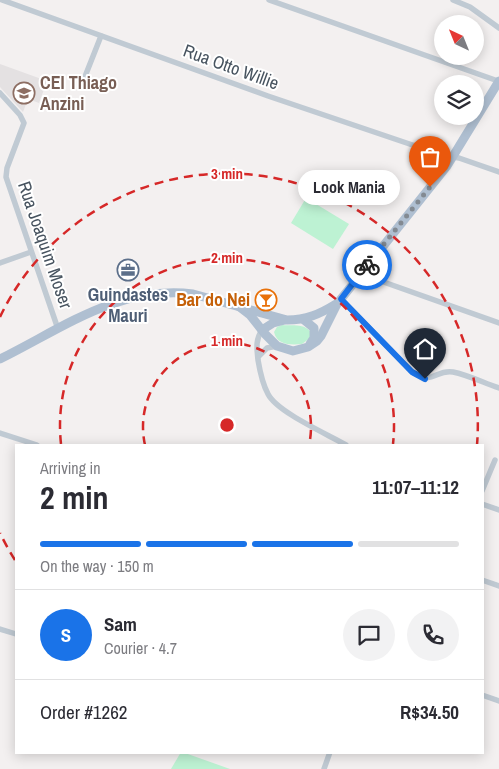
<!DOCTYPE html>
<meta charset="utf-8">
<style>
:root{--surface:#fff;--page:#f2f2f3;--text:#2b2b33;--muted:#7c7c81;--line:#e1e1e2;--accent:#1a73e8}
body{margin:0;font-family:"Archivo Narrow",sans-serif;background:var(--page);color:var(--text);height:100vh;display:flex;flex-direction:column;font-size:19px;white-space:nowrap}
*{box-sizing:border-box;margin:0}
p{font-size:16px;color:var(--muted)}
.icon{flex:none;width:28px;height:28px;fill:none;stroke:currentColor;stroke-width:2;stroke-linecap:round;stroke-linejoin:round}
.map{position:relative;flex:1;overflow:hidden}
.side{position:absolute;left:15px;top:444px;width:469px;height:310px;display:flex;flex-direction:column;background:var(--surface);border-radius:0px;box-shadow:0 2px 12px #0003}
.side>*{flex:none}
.needle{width:32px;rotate:317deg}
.tools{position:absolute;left:434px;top:15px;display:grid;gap:10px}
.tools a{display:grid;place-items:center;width:50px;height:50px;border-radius:50%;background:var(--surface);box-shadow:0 2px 12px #0003;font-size:25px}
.pin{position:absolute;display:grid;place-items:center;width:42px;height:42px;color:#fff;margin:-51px -21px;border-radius:50% 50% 50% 0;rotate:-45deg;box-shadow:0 0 5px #0007}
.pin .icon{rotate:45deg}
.courier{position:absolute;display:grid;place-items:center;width:50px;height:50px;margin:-25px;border:4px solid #1a73e8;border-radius:50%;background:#fff;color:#222;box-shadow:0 1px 6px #0007}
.bubble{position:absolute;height:35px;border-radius:18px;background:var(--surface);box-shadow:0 2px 12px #0003;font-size:16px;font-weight:700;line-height:35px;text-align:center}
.head em{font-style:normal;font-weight:700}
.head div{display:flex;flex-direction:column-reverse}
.head{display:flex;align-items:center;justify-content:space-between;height:85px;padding:0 25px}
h1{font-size:32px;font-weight:700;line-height:38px}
.bar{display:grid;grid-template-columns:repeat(4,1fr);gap:8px 5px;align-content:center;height:60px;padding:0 25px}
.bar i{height:6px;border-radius:4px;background:var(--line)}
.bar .on{background:var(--accent)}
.bar p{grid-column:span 4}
.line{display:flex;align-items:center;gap:12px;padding:0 25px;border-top:1px solid var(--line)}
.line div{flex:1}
.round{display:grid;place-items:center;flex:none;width:52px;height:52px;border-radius:26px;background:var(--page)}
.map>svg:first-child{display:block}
.education{fill:#e4e1e2}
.green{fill:#bdf2d3}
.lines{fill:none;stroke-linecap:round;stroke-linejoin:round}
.minor{stroke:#c0cad3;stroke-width:5.5}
.primary{stroke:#afbfd1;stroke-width:9}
.done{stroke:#838a92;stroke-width:5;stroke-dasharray:0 9}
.route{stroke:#1a73e8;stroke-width:6}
.ring{fill:none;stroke:#d62828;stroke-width:2.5;stroke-dasharray:9 6}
.labels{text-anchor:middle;stroke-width:4;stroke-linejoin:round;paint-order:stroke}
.street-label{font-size:18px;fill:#47535f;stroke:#fff}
.education-label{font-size:18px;font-weight:bold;fill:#785e54;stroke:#fff;text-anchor:start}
.service-label{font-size:18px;font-weight:bold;fill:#4e5e75;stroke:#fff}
.food-label{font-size:18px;font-weight:bold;fill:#c56008;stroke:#fff;text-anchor:end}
.centre{fill:#d62828;stroke:#fff;stroke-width:2.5}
.ring-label{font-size:15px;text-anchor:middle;font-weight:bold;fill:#d62828;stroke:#fff;stroke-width:4;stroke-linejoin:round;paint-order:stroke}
</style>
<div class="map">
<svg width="499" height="769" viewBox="0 0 499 769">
<rect width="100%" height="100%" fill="#f3f0f0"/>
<path class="education" d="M0,64l47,17 -8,22 -11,-4 -5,13 -23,-25z"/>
<g class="green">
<path d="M306,198l43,26 -16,25 -42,-26z"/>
<path d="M282,325c9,1 21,-2 28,6v7l-8,6c-12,1 -25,1 -28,-12l3,-5z"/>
<path d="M181,752l4,1 45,16h-59z"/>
</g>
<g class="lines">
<g class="minor">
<path d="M2,0l266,96 174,59 17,3 40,14"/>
<path d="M269,0l229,81"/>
<path d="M453,0l17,7 29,21"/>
<path d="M84,79l17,-43"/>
<path d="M0,93l20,22 4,8 -17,45 -1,9 52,152"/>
<path d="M0,263l31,-11"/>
<path d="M361,274l138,49"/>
<path d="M341,299l71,73c22,14 23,-3 41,0 15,3 31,11 46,16"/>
<path d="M262,330c-7,10 -5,19 -4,30 2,12 4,23 10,34 9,18 59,40 78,51"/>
<path d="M258,357l9,-9 10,-2"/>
<path d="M0,433l37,12"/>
<path d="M482,491l13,-31"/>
<path d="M482,504l17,6"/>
<path d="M482,580l17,6"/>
<path d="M0,629l16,5"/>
<path d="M482,695l17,6"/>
<path d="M324,769l6,-17"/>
</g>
<g class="primary">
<path d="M237,305l13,10 15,19 12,12 16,5 15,-4 9,-6 4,-5 16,-32 110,-138 52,-85"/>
<path d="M303,319l11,9v10l-4,6"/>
<path d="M262,330l11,-7 12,-3"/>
<path d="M0,359c63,-31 119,-74 193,-65l94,26c19,0 33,-6 49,-16"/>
</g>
</g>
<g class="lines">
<path class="done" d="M367,265l63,-78"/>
<path class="route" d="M367,265l-26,34 71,73 13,7"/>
</g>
<g class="ring">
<path d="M145 445A84 84 0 1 1 309 445"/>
<path d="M61 444A167 167 0 1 1 393 444"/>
<path d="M15 560A251 251 0 0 1 0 533M0 317A251 251 0 0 1 477 445"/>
</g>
<defs>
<g id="school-ring" transform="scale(1.125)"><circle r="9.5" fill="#fff" stroke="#8d6e63" stroke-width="1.5"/><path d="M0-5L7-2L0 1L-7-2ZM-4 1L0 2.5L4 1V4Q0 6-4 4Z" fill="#8d6e63"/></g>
<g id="office-ring" transform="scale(1.125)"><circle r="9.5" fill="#fff" stroke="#5c6f8a" stroke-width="1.5"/><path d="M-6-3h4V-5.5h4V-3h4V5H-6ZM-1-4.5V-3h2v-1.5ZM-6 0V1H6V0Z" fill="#5c6f8a"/></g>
<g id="bar-ring" transform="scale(1.125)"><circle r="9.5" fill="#fff" stroke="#e8710a" stroke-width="1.5"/><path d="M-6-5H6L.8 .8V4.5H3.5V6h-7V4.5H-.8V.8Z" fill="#e8710a"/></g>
</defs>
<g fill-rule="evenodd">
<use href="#school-ring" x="24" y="93"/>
<use href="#office-ring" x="128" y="270"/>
<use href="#bar-ring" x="266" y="300"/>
</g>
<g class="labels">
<g class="street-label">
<text transform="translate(231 67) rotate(20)" y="6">Rua Otto Willie</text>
<text transform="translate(45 245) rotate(71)" y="6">Rua Joaquim Moser</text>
</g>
<g class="education-label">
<text x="40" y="89">CEI Thiago<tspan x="40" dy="21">Anzini</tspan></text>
</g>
<g class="service-label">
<text x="128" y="301">Guindastes<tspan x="128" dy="21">Mauri</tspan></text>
</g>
<g class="food-label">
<text x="250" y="306">Bar do Nei</text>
</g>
</g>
<circle cx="227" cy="425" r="8" class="centre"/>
<g class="ring-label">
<text x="227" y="179">3 min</text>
<text x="227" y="263">2 min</text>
<text x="227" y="346">1 min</text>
</g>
</svg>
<div class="tools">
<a><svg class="needle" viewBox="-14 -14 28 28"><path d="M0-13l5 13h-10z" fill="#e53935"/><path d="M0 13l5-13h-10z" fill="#7c7c81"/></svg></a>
<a><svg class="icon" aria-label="layers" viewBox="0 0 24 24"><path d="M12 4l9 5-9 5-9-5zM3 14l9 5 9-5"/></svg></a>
</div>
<div class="pin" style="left:430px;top:187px;background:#ea580c"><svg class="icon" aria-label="bag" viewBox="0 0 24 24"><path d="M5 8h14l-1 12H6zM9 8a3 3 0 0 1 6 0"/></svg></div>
<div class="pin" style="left:425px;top:379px;background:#1f2937"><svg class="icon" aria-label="home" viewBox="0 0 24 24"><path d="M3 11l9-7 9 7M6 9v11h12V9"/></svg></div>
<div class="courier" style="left:367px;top:265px"><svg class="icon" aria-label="bike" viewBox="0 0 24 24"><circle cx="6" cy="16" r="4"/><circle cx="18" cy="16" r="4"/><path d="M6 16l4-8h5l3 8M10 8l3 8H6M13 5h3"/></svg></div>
<div class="bubble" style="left:298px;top:170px;width:102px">Look Mania</div>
<section class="side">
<div class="head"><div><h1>2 min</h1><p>Arriving in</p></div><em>11:07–11:12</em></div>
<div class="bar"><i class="on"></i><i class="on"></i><i class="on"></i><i></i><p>On the way · 150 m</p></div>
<div class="line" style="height:90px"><b class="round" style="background:var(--accent);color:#fff">S</b><div><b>Sam</b><p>Courier · 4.7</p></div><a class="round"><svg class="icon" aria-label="chat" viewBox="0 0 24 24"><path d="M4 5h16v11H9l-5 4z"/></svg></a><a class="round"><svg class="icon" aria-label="phone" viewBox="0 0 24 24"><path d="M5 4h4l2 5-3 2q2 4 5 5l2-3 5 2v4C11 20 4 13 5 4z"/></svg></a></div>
<div class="line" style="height:65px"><div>Order #1262</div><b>R$34.50</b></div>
</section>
</div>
